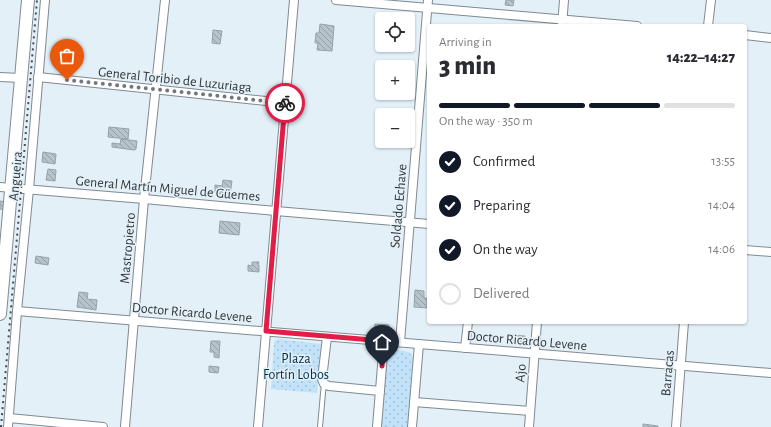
<!DOCTYPE html>
<meta charset="utf-8">
<style>
:root{--surface:#fff;--page:#f7f7f7;--text:#2b2b33;--muted:#7c7c81;--line:#e1e1e2;--accent:#111827}
body{margin:0;font-family:"Alegreya Sans",sans-serif;background:var(--page);color:var(--text);height:100vh;display:flex;flex-direction:column;font-size:15px;white-space:nowrap}
*{box-sizing:border-box;margin:0}
p{font-size:13px;color:var(--muted)}
.icon{flex:none;width:22px;height:22px;fill:none;stroke:currentColor;stroke-width:2;stroke-linecap:round;stroke-linejoin:round}
.map{position:relative;flex:1;overflow:hidden}
.sheet{position:absolute;left:427px;top:24px;width:320px;height:300px;display:flex;flex-direction:column;background:var(--surface);border-radius:4px;box-shadow:0 1px 3px #0004}
.sheet>*{flex:none}
.controls{position:absolute;left:375px;top:12px;display:grid;gap:8px}
.controls a{display:grid;place-items:center;width:40px;height:40px;border-radius:4px;background:var(--surface);box-shadow:0 1px 3px #0004;font-size:20px}
.pin{position:absolute;display:grid;place-items:center;width:34px;height:34px;color:#fff;margin:-41px -17px;border-radius:50% 50% 50% 0;rotate:-45deg;box-shadow:0 0 4px #0007}
.pin .icon{rotate:45deg}
.courier{position:absolute;display:grid;place-items:center;width:40px;height:40px;margin:-20px;border:3px solid #e11d48;border-radius:50%;background:#fff;color:#222;box-shadow:0 1px 5px #0007}
.head em{font-style:normal;font-weight:800}
.head div{display:flex;flex-direction:column-reverse}
.head{display:flex;align-items:center;justify-content:space-between;height:68px;padding:0 12px}
h1{font-size:26px;font-weight:800;line-height:30px}
.bar{display:grid;grid-template-columns:repeat(4,1fr);gap:6px 4px;align-content:center;height:48px;padding:0 12px}
.bar i{height:5px;border-radius:3px;background:var(--line)}
.bar .current{background:var(--accent)}
.bar p{grid-column:span 4}
ol{padding:0 12px;list-style:none}
li{display:flex;align-items:center;gap:12px;height:44px}
li p{margin-inline-start:auto}
li .icon{padding:4px;border-radius:50%;background:var(--accent);color:#fff;stroke-width:4}
li:last-child{color:var(--muted)}
li i{width:22px;height:22px;border:2px solid var(--line);border-radius:50%}
.map>svg:first-child{display:block}
.park{fill:url(#park-dots)}
.building{fill:url(#building-back-hatch);stroke:#96a2a9}
.lines{fill:none;stroke-linecap:round;stroke-linejoin:round}
.lane-casing{stroke:#7f8a91;stroke-width:6}
.street-casing{stroke:#7f8a91;stroke-width:10}
.secondary-casing{stroke:#7f8a91;stroke-width:14}
.lane{stroke:#fff;stroke-width:4}
.street{stroke:#fff;stroke-width:8}
.secondary{stroke:#fff;stroke-width:12}
.rail{stroke:#474d51;stroke-width:2;stroke-dasharray:2 4;stroke-linecap:butt}
.done{stroke:#71787d;stroke-width:4;stroke-dasharray:0 7.2}
.route{stroke:#e11d48;stroke-width:5}
.labels{text-anchor:middle;stroke-width:3;stroke-linejoin:round;paint-order:stroke}
.street-label{font-size:14px;fill:#33383b;stroke:#e3f0f8}
.park-label{font-size:14px;fill:#012e45;stroke:#e3f0f8}
</style>
<div class="map">
<svg width="771" height="427" viewBox="0 0 771 427">
<defs>
<pattern id="park-dots" width="8" height="8" patternUnits="userSpaceOnUse"><rect width="8" height="8" fill="#c1e2f9"/><path d="M2 2h.1M6 6h.1" fill="none" stroke="#a6c3d6" stroke-width="1.8" stroke-linecap="round"/></pattern>
<pattern id="building-back-hatch" width="6" height="6" patternUnits="userSpaceOnUse"><rect width="6" height="6" fill="#b7c3cb"/><path d="M-1 5l2 2M0 0l6 6M5-1l2 2" fill="none" stroke="#959fa6"/></pattern>
</defs>
<rect width="100%" height="100%" fill="#e3f0f8"/>
<g class="park">
<path d="M278,339l43,5 -4,49 -46,-4 3,-46 1,-2z"/>
<path d="M392,350c9,1 19,-1 22,9l-6,68h-28l7,-70 1,-5z"/>
</g>
<g class="building">
<path d="M506,0h8l-1,6 -8,-1z"/>
<path d="M320,24l14,2 -2,25 -15,-1 1,-7h-3l1,-10h3z"/>
<path d="M213,30l9,1 -2,13 -8,-1z"/>
<path d="M109,127l20,2 -1,10 -20,-2z"/>
<path d="M121,139l16,2 -1,8 -2,1 -22,-3v-4l8,1z"/>
<path d="M43,152l13,2 -1,10 -13,-2z"/>
<path d="M48,169l8,1 -1,11 -9,-1z"/>
<path d="M223,180l9,1 -2,14 -15,-2v-8l7,1z"/>
<path d="M0,201l6,1v8l-6,-1z"/>
<path d="M220,221l20,2 -1,12 -20,-2z"/>
<path d="M36,256l13,2 -1,7 -13,-2z"/>
<path d="M252,262h7l-1,3h1v7l-11,-1v-6l4,1z"/>
<path d="M415,290l9,1v7h3v10l-13,-1z"/>
<path d="M79,292l9,1 -1,6 10,1 -1,10 -19,-3z"/>
<path d="M375,324l14,1 -1,12 -14,-1z"/>
<path d="M509,335l16,1 -1,8 -16,-1z"/>
<path d="M211,341h9l-1,17 -5,-1v-5h-4z"/>
<path d="M209,366l10,1 -1,6 -9,-1z"/>
<path d="M643,424l15,2v1h-15z"/>
</g>
<g class="lines">
<g class="lane-casing">
<path id="lane" d="M320,427l3,-34 1,-9"/>
</g>
<g class="street-casing">
<g id="street">
<path d="M336,0l301,26"/>
<path d="M562,26l2,-26"/>
<path d="M708,26l3,-26"/>
<path d="M745,35l26,3"/>
<path d="M0,77l21,1"/>
<path d="M38,77l247,26"/>
<path d="M0,187l144,12 132,12 153,13"/>
<path d="M745,250l26,2"/>
<path d="M17,311l754,62"/>
<path d="M327,337l-5,42 2,5 5,2 51,5"/>
<path d="M400,342l28,-342"/>
<path d="M465,348l3,-26"/>
<path d="M414,402l116,9"/>
<path d="M9,418l94,9"/>
<path d="M8,427l9,-116 12,-122 16,-189"/>
<path d="M125,427l19,-228 21,-199"/>
<path d="M258,427l36,-427"/>
<path d="M377,427l7,-86"/>
<path d="M412,427l7,-83"/>
<path d="M529,427l8,-105"/>
<path d="M676,427l8,-105"/>
</g>
</g>
<g class="secondary-casing">
<path id="secondary" d="M0,314l28,-314"/>
</g>
<use href="#lane" class="lane"/>
<use href="#street" class="street"/>
<use href="#secondary" class="secondary"/>
<path class="rail" d="M1,427l36,-427"/>
</g>
<g class="lines">
<path class="done" d="M67,80l218,23"/>
<path class="route" d="M285,103l-19,228 118,10 -2,25"/>
</g>
<g class="labels">
<g class="street-label">
<text transform="translate(175 79) rotate(6)" y="5">General Toribio de Luzuriaga</text>
<text transform="translate(15 176) rotate(-85)" y="5">Angueira</text>
<text transform="translate(168 188) rotate(5)" y="5">General Martín Miguel de Güemes</text>
<text transform="translate(398 206) rotate(-85)" y="5">Soldado Echave</text>
<text transform="translate(127 248) rotate(-85)" y="5">Mastropietro</text>
<text transform="translate(192 312) rotate(5)" y="5">Doctor Ricardo Levene</text>
<text transform="translate(527 340) rotate(5)" y="5">Doctor Ricardo Levene</text>
<text transform="translate(520 373) rotate(-85)" y="5">Ajo</text>
<text transform="translate(667 373) rotate(-85)" y="5">Barracas</text>
</g>
<g class="park-label">
<text x="296" y="363">Plaza<tspan x="296" dy="16">Fortín Lobos</tspan></text>
</g>
</g>
</svg>
<div class="controls">
<a><svg class="icon" aria-label="locate" viewBox="0 0 24 24"><circle cx="12" cy="12" r="6"/><path d="M12 2v4M12 18v4M2 12h4M18 12h4"/></svg></a>
<a>+</a>
<a>−</a>
</div>
<div class="pin" style="left:67px;top:80px;background:#ea580c"><svg class="icon" aria-label="bag" viewBox="0 0 24 24"><path d="M5 8h14l-1 12H6zM9 8a3 3 0 0 1 6 0"/></svg></div>
<div class="pin" style="left:382px;top:366px;background:#1f2937"><svg class="icon" aria-label="home" viewBox="0 0 24 24"><path d="M3 11l9-7 9 7M6 9v11h12V9"/></svg></div>
<div class="courier" style="left:285px;top:103px"><svg class="icon" aria-label="bike" viewBox="0 0 24 24"><circle cx="6" cy="16" r="4"/><circle cx="18" cy="16" r="4"/><path d="M6 16l4-8h5l3 8M10 8l3 8H6M13 5h3"/></svg></div>
<section class="sheet">
<div class="head"><div><h1>3 min</h1><p>Arriving in</p></div><em>14:22–14:27</em></div>
<div class="bar"><i class="current"></i><i class="current"></i><i class="current"></i><i></i><p>On the way · 350 m</p></div>
<ol>
<li><svg class="icon" aria-label="check" viewBox="0 0 24 24"><path d="M5 12l5 5 9-10"/></svg>Confirmed<p>13:55</p></li>
<li><svg class="icon" aria-label="check" viewBox="0 0 24 24"><path d="M5 12l5 5 9-10"/></svg>Preparing<p>14:04</p></li>
<li><svg class="icon" aria-label="check" viewBox="0 0 24 24"><path d="M5 12l5 5 9-10"/></svg>On the way<p>14:06</p></li>
<li><i></i>Delivered</li>
</ol>
</section>
</div>
